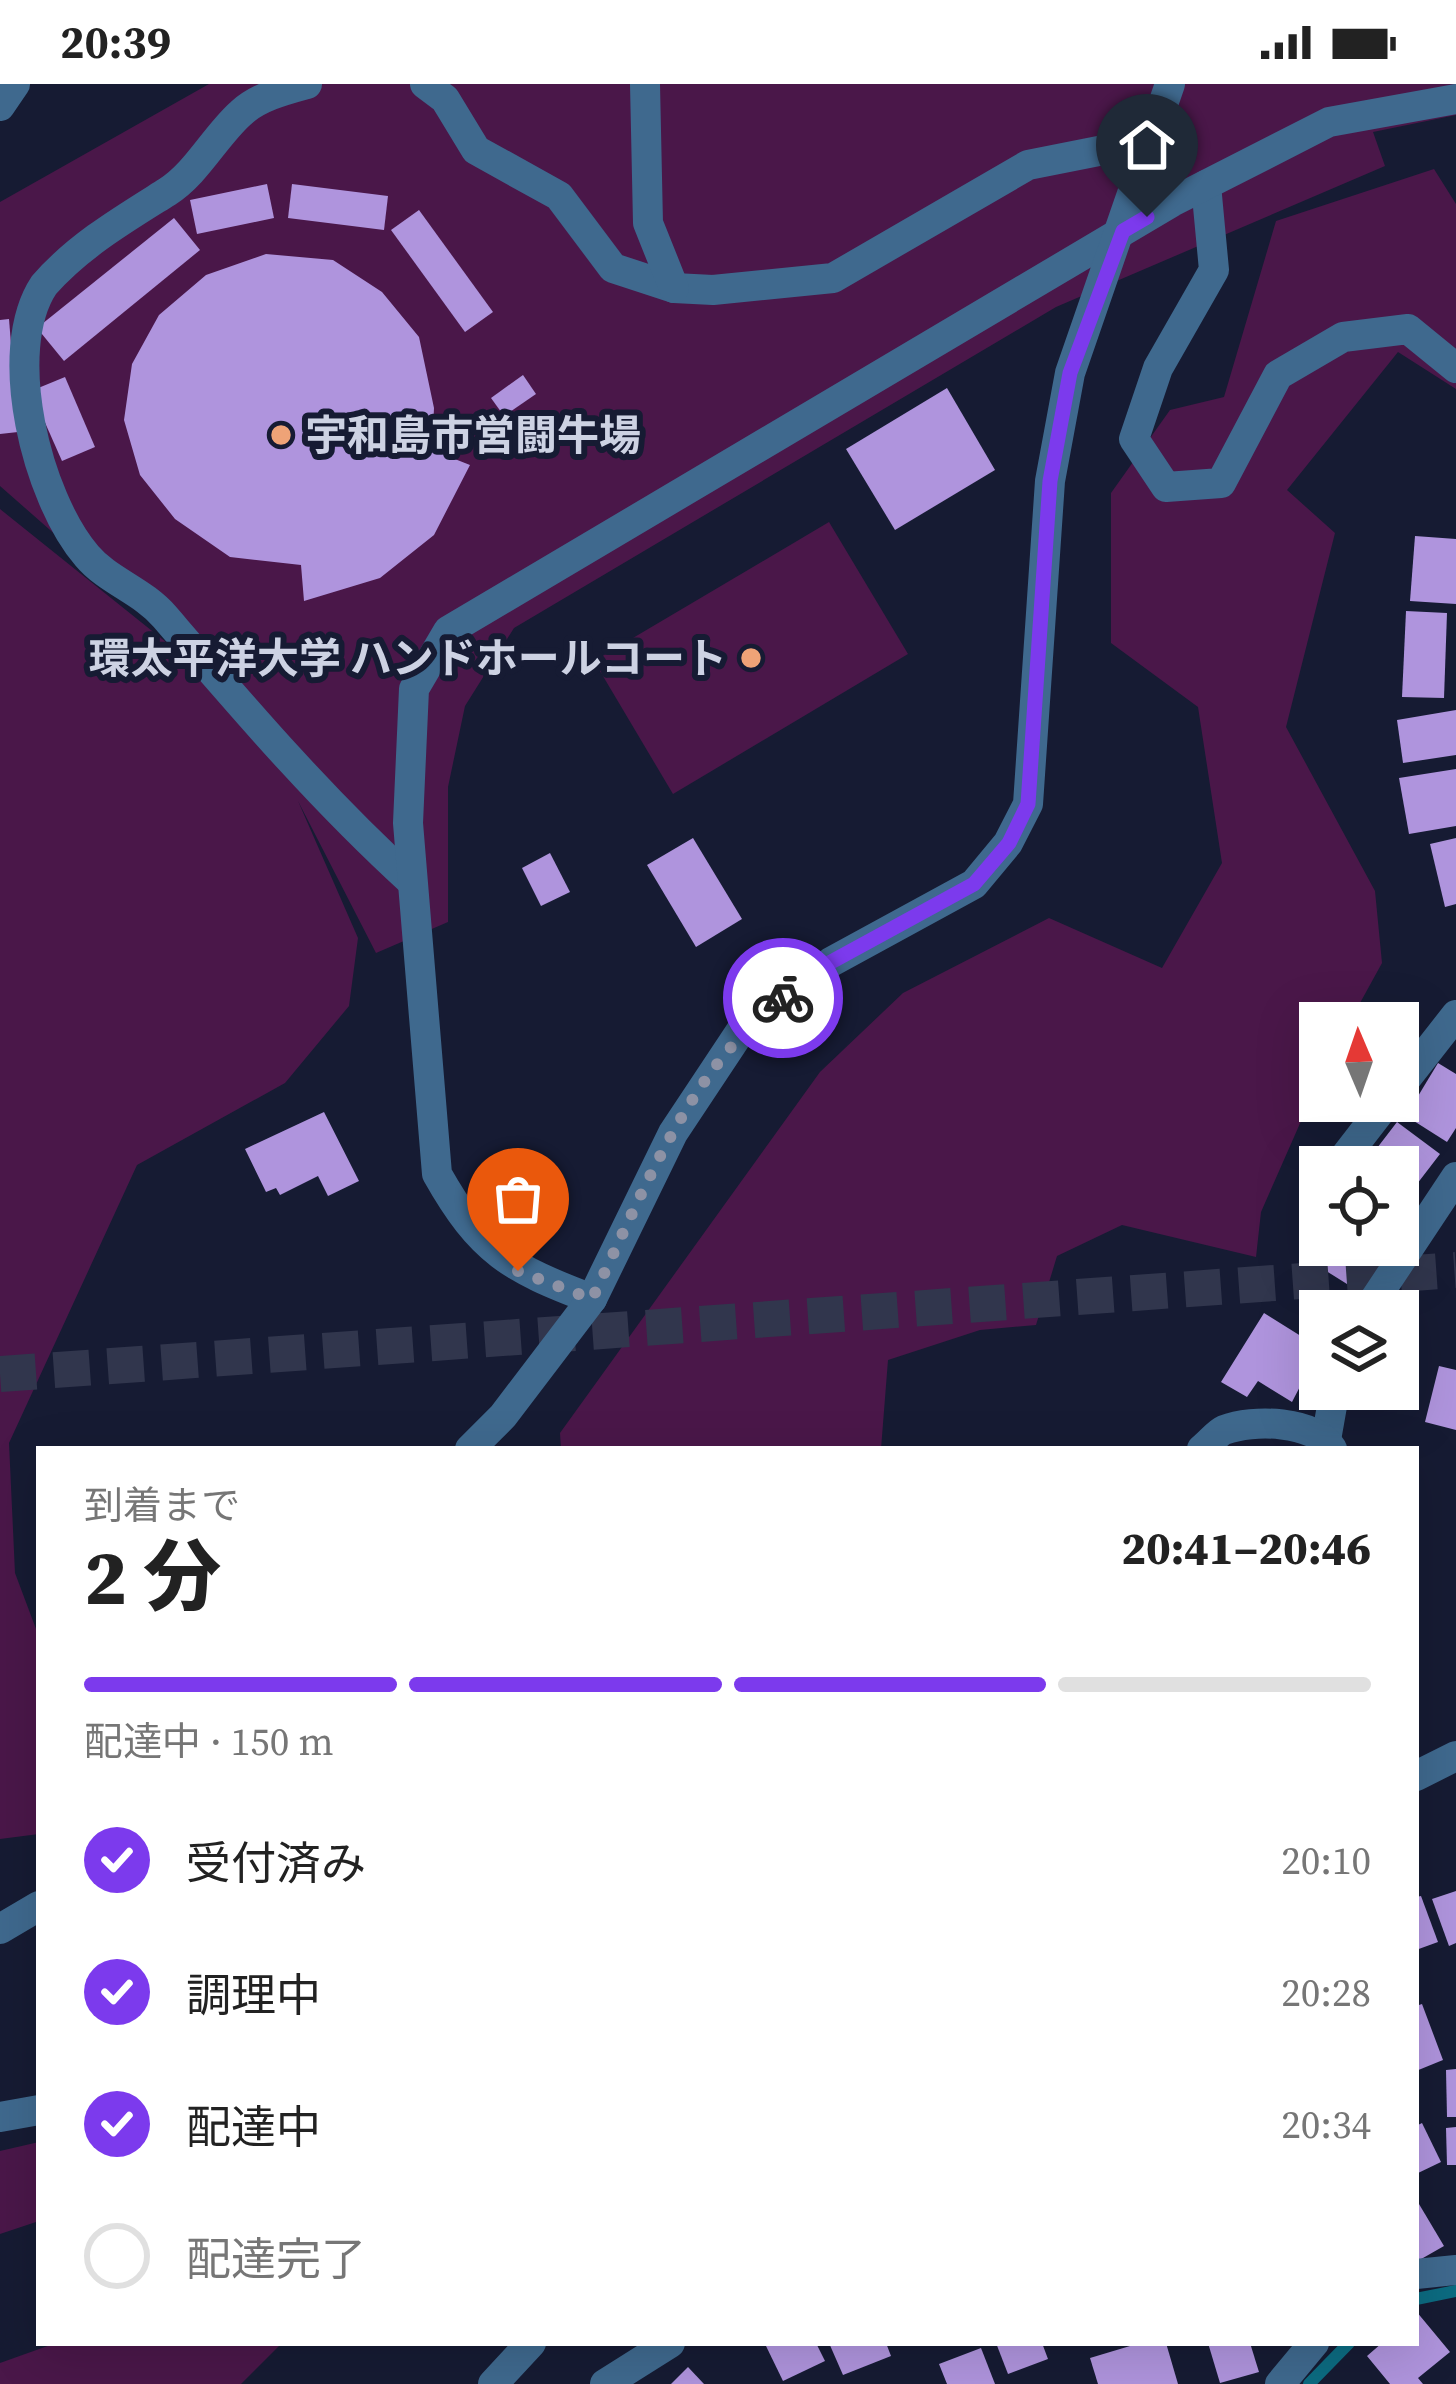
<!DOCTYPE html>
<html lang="ja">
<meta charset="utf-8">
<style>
:root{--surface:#fff;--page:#f6f6f6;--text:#222;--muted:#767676;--line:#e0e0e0;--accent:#7c3aed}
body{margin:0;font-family:"Source Serif 4","Noto Sans JP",serif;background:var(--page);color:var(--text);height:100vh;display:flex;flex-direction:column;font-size:45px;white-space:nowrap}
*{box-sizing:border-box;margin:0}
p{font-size:39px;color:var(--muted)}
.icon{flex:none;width:66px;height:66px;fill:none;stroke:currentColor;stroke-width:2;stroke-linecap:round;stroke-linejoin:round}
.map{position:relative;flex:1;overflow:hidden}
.panel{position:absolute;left:36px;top:1362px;width:1383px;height:900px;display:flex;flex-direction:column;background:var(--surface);border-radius:0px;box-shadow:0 12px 48px #0002}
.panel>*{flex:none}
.needle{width:78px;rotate:358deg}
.tools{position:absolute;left:1299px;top:918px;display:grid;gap:24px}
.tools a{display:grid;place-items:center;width:120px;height:120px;border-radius:0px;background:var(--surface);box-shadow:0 12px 48px #0002;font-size:60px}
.pin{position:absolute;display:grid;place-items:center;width:102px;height:102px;color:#fff;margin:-123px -51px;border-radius:50% 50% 50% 0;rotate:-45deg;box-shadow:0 0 12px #0007}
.pin .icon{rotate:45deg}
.courier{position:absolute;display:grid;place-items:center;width:120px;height:120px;margin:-60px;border:9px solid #7c3aed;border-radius:50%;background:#fff;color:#222;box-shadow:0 3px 15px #0007}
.head em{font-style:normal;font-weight:800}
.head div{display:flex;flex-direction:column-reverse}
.head{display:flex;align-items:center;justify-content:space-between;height:204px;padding:0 48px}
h1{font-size:78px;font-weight:800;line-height:90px}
.bar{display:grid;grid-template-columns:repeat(4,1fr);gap:18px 12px;align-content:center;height:144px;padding:0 48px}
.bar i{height:15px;border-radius:9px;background:var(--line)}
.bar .on{background:var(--accent)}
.bar p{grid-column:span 4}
ol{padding:0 48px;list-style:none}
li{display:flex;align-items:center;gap:36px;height:132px}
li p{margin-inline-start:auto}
li .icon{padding:12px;border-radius:50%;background:var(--accent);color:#fff;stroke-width:4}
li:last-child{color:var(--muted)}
li i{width:66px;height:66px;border:6px solid var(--line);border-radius:50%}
.status{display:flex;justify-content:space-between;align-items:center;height:84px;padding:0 60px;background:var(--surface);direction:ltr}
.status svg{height:33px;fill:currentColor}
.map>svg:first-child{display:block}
.green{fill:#4a1749}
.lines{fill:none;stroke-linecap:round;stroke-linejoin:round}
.stream{stroke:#0c6b81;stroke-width:12}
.building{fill:#af94dd}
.highway-tunnel{stroke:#31364d;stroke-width:36;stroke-dasharray:36 18;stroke-linecap:butt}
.minor{stroke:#3f698e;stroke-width:30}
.done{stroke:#8d92a5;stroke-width:12;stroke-dasharray:0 21.6}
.route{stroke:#7c3aed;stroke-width:15}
.poi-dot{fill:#efa377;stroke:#161b33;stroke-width:4.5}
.labels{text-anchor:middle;stroke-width:12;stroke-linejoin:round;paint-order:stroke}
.poi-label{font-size:42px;font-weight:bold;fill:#cdd2e3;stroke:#161b33;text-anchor:start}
</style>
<div class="status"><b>20:39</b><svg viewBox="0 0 49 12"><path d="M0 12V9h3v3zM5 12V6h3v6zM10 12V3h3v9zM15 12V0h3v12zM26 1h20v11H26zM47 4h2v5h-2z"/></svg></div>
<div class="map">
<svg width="1456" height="2300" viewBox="0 0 1456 2300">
<rect width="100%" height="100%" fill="#161b33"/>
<g class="green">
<path d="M209,0h1247v31l-83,17 12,34 -329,141 -542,321 -49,78 -17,81v135l-72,31 -78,-152 60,137 -9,68 -64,77 -148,82 -128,278 6,130 24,64v197l-39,5v-1330l197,158 -16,-22 -181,-159v-284z"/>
<path d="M1434,85l22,35v185l-58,-37 -111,138 48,43 -49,194 89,164 7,72 -33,60h-29v55l-59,134 -5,45 -134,-32 -65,31 -21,69 -56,5 -92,30 -7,89h-320l-1,-16 260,-361 83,-79 146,-75 113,50 60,-105 -24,-156 -87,-64v-150l59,-83 54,-13 52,-176z"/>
<path d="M829,438l79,132 -235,140 -79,-133z"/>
<path d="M39,2058v79l-39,13v-83z"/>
<path d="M56,2259h226l-41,41h-241v-21z"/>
</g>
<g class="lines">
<g class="stream">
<path d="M1416,2215l40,-8"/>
<path d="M1309,2300l40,-41"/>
</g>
</g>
<g class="building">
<path d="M267,100l7,34 -77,16 -7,-34z"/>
<path d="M292,100l96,12 -4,34 -96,-12z"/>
<path d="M419,126l74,102 -28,20 -74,-102z"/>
<path d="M174,134l26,32 -136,111 -27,-33z"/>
<path d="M266,170l67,6 49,32 37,45 15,71 -2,42 38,15 -36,70 -54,43 -76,23 -3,-36 -71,-8 -55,-38 -35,-44 -16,-55 8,-56 27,-49 47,-40z"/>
<path d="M9,235l9,113 -18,2v-114z"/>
<path d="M523,291l13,19 -32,22 -13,-18z"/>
<path d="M65,293l30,70 -33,14 -31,-70z"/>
<path d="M947,304l48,82 -100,60 -49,-81z"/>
<path d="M1415,452l41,3v65l-46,-3z"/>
<path d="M1406,527l41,2 -3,85 -42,-1z"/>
<path d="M1456,626v45l-53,8 -6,-43z"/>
<path d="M1456,685v57l-47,8 -10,-56z"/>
<path d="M693,754l49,81 -46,28 -49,-82z"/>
<path d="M1456,754v66l-11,3 -15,-63z"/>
<path d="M550,769l20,39 -29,14 -19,-38z"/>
<path d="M1438,979l18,11v54l-9,14 -41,-26z"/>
<path d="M324,1028l35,69 -31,15 -10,-20 -38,19 -4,-7 -10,4 -21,-43z"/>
<path d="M1397,1038l43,32 -33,43 -9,-6v-24l-34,-2z"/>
<path d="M1320,1138v23h53l-26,39 -48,-30z"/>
<path d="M1264,1229l56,35 -28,54 -34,-21 -11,16 -26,-15z"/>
<path d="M1439,1282l17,4v60l-31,-8z"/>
<path d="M1456,1807v52l-7,3 -17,-47z"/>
<path d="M1421,1812l17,46 -22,8v-53z"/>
<path d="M1422,1920l21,56 -27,11v-65z"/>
<path d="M1456,1985v48h-9l-1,-47z"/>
<path d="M1422,2039l19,39 -25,12v-48z"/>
<path d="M1456,2043v38h-9l-1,-37z"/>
<path d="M1416,2115l28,47 -28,16z"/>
<path d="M1416,2227l34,41 -32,26 5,6h-33l-23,-28 15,-13h34z"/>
<path d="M772,2259h44l9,18 -42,20 -17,-35z"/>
<path d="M829,2259h57l5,13 -48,19z"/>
<path d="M996,2259h46l6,16 -40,15z"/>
<path d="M1140,2259h26l12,41h-80l-8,-26z"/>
<path d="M1208,2259h42l9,29 -39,11z"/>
<path d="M981,2264l14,36h-48l-8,-20z"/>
<path d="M688,2283l16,17h-33z"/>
</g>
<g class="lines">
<path class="highway-tunnel" d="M0,1290l1456,-104"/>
<g class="minor">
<path d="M307,0c-22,6 -49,13 -66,29 -26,23 -44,60 -74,79 -43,27 -89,54 -123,93 -44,66 -7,213 43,271 21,25 56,35 78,61 81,94 155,181 247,265"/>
<path d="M425,0l20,15 31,51 83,46 54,72 61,20 39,2 120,-12 195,-113 126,-25"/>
<path d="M645,0l3,139 26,65"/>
<path d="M0,22l15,-22"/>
<path d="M1206,101l8,85 -56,98 -24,71 32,48 55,-4 57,-108 65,-38 65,-8 48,39"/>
<path d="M1398,1005l58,-74"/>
<path d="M1337,1083l51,-66"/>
<path d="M592,1215c-82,-31 -111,-47 -155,-125l-29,-351 6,-134 34,-58 724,-429 157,-80 127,-23"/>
<path d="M1367,1227l89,-134"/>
<path d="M1326,1356l9,-51"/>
<path d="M470,1365l33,-33 89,-117 81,-166 69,-104 89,-67 143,-78 34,-41 20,-39 22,-323 20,-108 100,-289"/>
<path d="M1202,1365c7,-5 15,-16 22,-19 29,-11 90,-10 108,19"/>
<path d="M1416,1692l40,-20"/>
<path d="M0,1845l39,-23"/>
<path d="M0,2033l39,-7"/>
<path d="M1416,2190l40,-4"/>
<path d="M493,2300l38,-41"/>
<path d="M605,2300l65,-41"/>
<path d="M1280,2300l34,-41"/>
</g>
</g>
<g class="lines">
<path class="done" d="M518,1187l74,28c51,-105 96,-230 191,-301"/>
<path class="route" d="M783,914l48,-36 143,-78 35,-41 19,-39 22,-323 20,-108 53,-142 24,-14"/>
</g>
<g class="poi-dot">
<circle cx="281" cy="351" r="12"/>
<circle cx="751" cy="574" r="12"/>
</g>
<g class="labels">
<g class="poi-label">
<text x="305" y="366">宇和島市営闘牛場</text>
<text x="727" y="589" text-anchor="end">環太平洋大学 ハンドホールコート</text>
</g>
</g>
</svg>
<div class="tools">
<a><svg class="needle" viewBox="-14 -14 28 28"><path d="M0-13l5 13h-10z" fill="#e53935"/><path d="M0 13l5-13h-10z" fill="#767676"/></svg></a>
<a><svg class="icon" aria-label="locate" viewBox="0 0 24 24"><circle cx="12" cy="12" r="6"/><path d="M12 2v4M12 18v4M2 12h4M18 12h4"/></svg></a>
<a><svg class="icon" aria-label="layers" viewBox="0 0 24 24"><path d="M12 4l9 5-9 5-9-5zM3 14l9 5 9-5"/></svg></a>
</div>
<div class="pin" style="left:518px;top:1187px;background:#ea580c"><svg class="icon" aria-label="bag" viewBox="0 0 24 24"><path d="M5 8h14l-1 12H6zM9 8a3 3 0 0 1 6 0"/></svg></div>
<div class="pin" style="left:1147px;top:133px;background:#1f2937"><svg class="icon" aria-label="home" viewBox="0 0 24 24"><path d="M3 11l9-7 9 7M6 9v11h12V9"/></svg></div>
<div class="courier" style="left:783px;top:914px"><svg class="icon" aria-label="bike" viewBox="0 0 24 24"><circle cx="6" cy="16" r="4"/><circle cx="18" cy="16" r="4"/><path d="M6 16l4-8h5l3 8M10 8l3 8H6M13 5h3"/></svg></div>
<section class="panel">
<div class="head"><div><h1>2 分</h1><p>到着まで</p></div><em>20:41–20:46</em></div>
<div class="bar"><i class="on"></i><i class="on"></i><i class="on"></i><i></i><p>配達中 · 150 m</p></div>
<ol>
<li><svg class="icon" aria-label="check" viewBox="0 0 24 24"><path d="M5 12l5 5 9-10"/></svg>受付済み<p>20:10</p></li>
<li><svg class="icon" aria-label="check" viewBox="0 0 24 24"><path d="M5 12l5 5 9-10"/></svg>調理中<p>20:28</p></li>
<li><svg class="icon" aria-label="check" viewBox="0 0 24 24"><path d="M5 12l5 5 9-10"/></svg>配達中<p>20:34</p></li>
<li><i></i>配達完了</li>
</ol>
</section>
</div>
